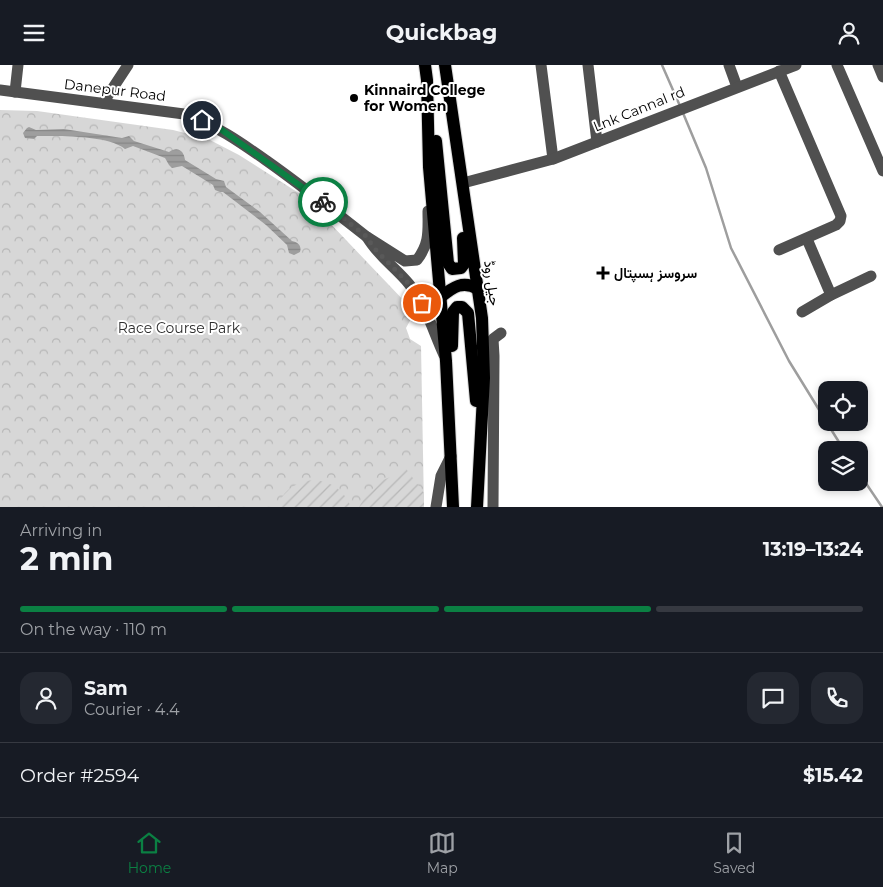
<!DOCTYPE html>
<meta charset="utf-8">
<style>
:root{--surface:#171b24;--page:#242831;--text:#f1f3f6;--muted:#9ea1a6;--line:#363941;--accent:#0b8043}
body{margin:0;font-family:Montserrat,Vazirmatn,sans-serif;background:var(--page);color:var(--text);height:100vh;display:flex;flex-direction:column;font-size:19px;white-space:nowrap}
*{box-sizing:border-box;margin:0}
p{font-size:16px;color:var(--muted)}
.icon{flex:none;width:28px;height:28px;fill:none;stroke:currentColor;stroke-width:2;stroke-linecap:round;stroke-linejoin:round}
.map{position:relative;height:442px;overflow:hidden}
.panel{display:flex;flex-direction:column;background:var(--surface);flex:1}
.panel>*{flex:none}
.buttons{position:absolute;left:818px;top:316px;display:grid;gap:10px}
.buttons a{display:grid;place-items:center;width:50px;height:50px;border-radius:10px;background:var(--surface);box-shadow:0 2px 8px #0003;font-size:25px}
.pin{position:absolute;display:grid;place-items:center;width:42px;height:42px;color:#fff;margin:-21px;border:2px solid #fff;border-radius:50%;box-shadow:0 1px 5px #0007}
.courier{position:absolute;display:grid;place-items:center;width:50px;height:50px;margin:-25px;border:4px solid #0b8043;border-radius:50%;background:#fff;color:#222;box-shadow:0 1px 6px #0007}
.overview em{font-style:normal;font-weight:700}
.overview div{display:flex;flex-direction:column-reverse}
.overview{display:flex;align-items:center;justify-content:space-between;height:85px;padding:0 20px}
h1{font-size:32px;font-weight:700;line-height:38px}
.bar{display:grid;grid-template-columns:repeat(4,1fr);gap:8px 5px;align-content:center;height:60px;padding:0 20px}
.bar i{height:6px;border-radius:4px;background:var(--line)}
.bar .on{background:var(--accent)}
.bar p{grid-column:span 4}
.line{display:flex;align-items:center;gap:12px;padding:0 20px;border-top:1px solid var(--line)}
.line div{flex:1}
.round{display:grid;place-items:center;flex:none;width:52px;height:52px;border-radius:15px;background:var(--page)}
header{display:flex;justify-content:space-between;align-items:center;height:65px;padding:0 20px;background:var(--surface);font-size:22px;font-weight:700}
.dock{display:flex;justify-content:space-around;align-items:center;height:70px;border-top:1px solid var(--line);background:var(--surface);font-size:14px;color:var(--muted)}
.dock a{display:grid;justify-items:center;gap:2px}
.dock .on{color:var(--accent)}
.map>svg:first-child{display:block}
.park{fill:url(#park-crowns)}
.garden{fill:url(#garden-furrows)}
.water{fill:url(#water-rules)}
.lines{fill:none;stroke-linecap:round;stroke-linejoin:round}
.stream{stroke:#9e9e9e;stroke-width:2.5}
.major-casing{stroke:#dbdbdb;stroke-width:14}
.minor{stroke:#505050;stroke-width:11}
.major{stroke:#000;stroke-width:12}
.done{stroke:#595959;stroke-width:5;stroke-dasharray:0 9}
.route{stroke:#0b8043;stroke-width:6}
.poi-dot{fill:#000;stroke:#fff;stroke-width:2}
.labels{text-anchor:middle;stroke-width:4;stroke-linejoin:round;paint-order:stroke}
.street-label{font-size:14px;fill:#000;stroke:#fff}
.poi-label{font-size:14px;font-weight:bold;fill:#000;stroke:#fff;text-anchor:start}
.park-label{font-size:14px;fill:#2e2e2e;stroke:#fff}
</style>
<header><svg class="icon" aria-label="menu" viewBox="0 0 24 24"><path d="M4 6h16M4 12h16M4 18h16"/></svg>Quickbag<svg class="icon" aria-label="person" viewBox="0 0 24 24"><circle cx="12" cy="8" r="4"/><path d="M4 21q1-7 8-7t8 7"/></svg></header>
<div class="map">
<svg width="883" height="442" viewBox="0 0 883 442">
<defs>
<pattern id="park-crowns" width="20" height="18" patternUnits="userSpaceOnUse" patternTransform="scale(1.25)"><rect width="20" height="18" fill="#d7d7d7"/><path d="M2 6a3 3 0 1 1 6 0M12 15a3 3 0 1 1 6 0" fill="none" stroke="#b7b7b7"/></pattern>
<pattern id="garden-furrows" width="10" height="10" patternUnits="userSpaceOnUse" patternTransform="scale(1.25)"><rect width="10" height="10" fill="#d7d7d7"/><path d="M-1 1l2-2M0 10L10 0M9 11l2-2" fill="none" stroke="#b7b7b7"/></pattern>
<pattern id="water-rules" width="6" height="5" patternUnits="userSpaceOnUse" patternTransform="scale(1.25)"><rect width="6" height="5" fill="#9e9e9e"/><path d="M0 2.5h6" fill="none" stroke="#868686"/></pattern>
</defs>
<rect width="100%" height="100%" fill="#fff"/>
<path class="park" d="M0,45l37,1 136,19 35,9 31,16 66,42 103,108 5,10 -7,13 4,11 11,7 3,161h-424z"/>
<g class="garden">
<path d="M404,401l20,27v14h-65l8,-13 16,-14 12,-5 3,-5z"/>
<path d="M313,415c18,1 31,10 38,27h-74c6,-17 19,-25 36,-27z"/>
</g>
<path class="water" d="M29,62l7,3 28,-1 58,9 7,-2 5,5 35,11c8,-6 15,-2 16,8l31,19 8,2 2,6 34,25 32,29c6,1 10,5 8,11l-6,3 -5,-2 -2,-8 -21,-20 -43,-33h-3l-5,-2 -2,-5 -31,-19 -10,2 -3,-3 -4,-7 -32,-12 -8,3c-17,-14 -65,-13 -88,-13l-3,3 -9,-1 -2,-5 4,-5z"/>
<g class="lines">
<g class="stream">
<path d="M662,0l18,41"/>
<path d="M683,48l23,55 25,80 58,113 37,60"/>
<path d="M827,358l17,27"/>
<path d="M859,408l23,34"/>
</g>
<g class="major-casing">
<g id="major">
<path d="M425,0l2,15 2,87 17,194 7,146"/>
<path d="M445,0l37,253 2,60 -7,129"/>
<path d="M436,76l12,122 4,6 9,-1 3,-4 -1,-26"/>
<path d="M441,232c12,-10 22,-17 37,-8"/>
<path d="M452,281l1,-34 4,-5h5l6,6 8,88"/>
</g>
</g>
<g class="minor">
<path d="M541,0l12,94"/>
<path d="M588,0l9,77"/>
<path d="M729,0l8,22"/>
<path d="M837,0l46,106"/>
<path d="M878,0l5,12"/>
<path d="M779,6l62,145 -1,5 -4,4 -57,25"/>
<path d="M0,25l184,24c32,11 56,28 83,47 34,24 67,50 100,76"/>
<path d="M15,27l3,-27"/>
<path d="M103,38l25,-38"/>
<path d="M463,118l90,-24 243,-94"/>
<path d="M428,146c0,20 2,32 -11,49l-12,1 -38,-24c11,19 29,31 42,47 17,21 24,47 35,71"/>
<path d="M807,174l24,56"/>
<path d="M802,247l29,-17 40,-19"/>
<path d="M436,442l5,-31 10,-20"/>
<path d="M493,442l1,-151 -1,-17 8,-6"/>
</g>
<use href="#major" class="major"/>
</g>
<g class="lines">
<path class="done" d="M323,137l44,35 6,10 35,36 14,20"/>
<path class="route" d="M202,55l17,8 104,74"/>
</g>
<g class="poi-dot">
<circle cx="354" cy="33" r="5"/>
<path d="M600.5 200.5h5v5h5v5h-5v5h-5v-5h-5v-5h5z"/>
</g>
<g class="labels">
<g class="street-label">
<text transform="translate(115 25) rotate(7)" y="5">Danepur Road</text>
<text transform="translate(639 44) rotate(-22)" y="5">Lnk Cannal rd</text>
<text transform="translate(492 218) rotate(82)" y="5">جیل روڈ</text>
</g>
<g class="poi-label">
<text x="364" y="30">Kinnaird College<tspan x="364" dy="16">for Women</tspan></text>
<text x="614" y="213">سروسز ہسپتال</text>
</g>
<g class="park-label">
<text x="179" y="268">Race Course Park</text>
</g>
</g>
</svg>
<div class="buttons">
<a><svg class="icon" aria-label="locate" viewBox="0 0 24 24"><circle cx="12" cy="12" r="6"/><path d="M12 2v4M12 18v4M2 12h4M18 12h4"/></svg></a>
<a><svg class="icon" aria-label="layers" viewBox="0 0 24 24"><path d="M12 4l9 5-9 5-9-5zM3 14l9 5 9-5"/></svg></a>
</div>
<div class="pin" style="left:422px;top:238px;background:#ea580c"><svg class="icon" aria-label="bag" viewBox="0 0 24 24"><path d="M5 8h14l-1 12H6zM9 8a3 3 0 0 1 6 0"/></svg></div>
<div class="pin" style="left:202px;top:55px;background:#1f2937"><svg class="icon" aria-label="home" viewBox="0 0 24 24"><path d="M3 11l9-7 9 7M6 9v11h12V9"/></svg></div>
<div class="courier" style="left:323px;top:137px"><svg class="icon" aria-label="bike" viewBox="0 0 24 24"><circle cx="6" cy="16" r="4"/><circle cx="18" cy="16" r="4"/><path d="M6 16l4-8h5l3 8M10 8l3 8H6M13 5h3"/></svg></div>
</div>
<section class="panel">
<div class="overview"><div><h1>2 min</h1><p>Arriving in</p></div><em>13:19–13:24</em></div>
<div class="bar"><i class="on"></i><i class="on"></i><i class="on"></i><i></i><p>On the way · 110 m</p></div>
<div class="line" style="height:90px"><a class="round"><svg class="icon" aria-label="person" viewBox="0 0 24 24"><circle cx="12" cy="8" r="4"/><path d="M4 21q1-7 8-7t8 7"/></svg></a><div><b>Sam</b><p>Courier · 4.4</p></div><a class="round"><svg class="icon" aria-label="chat" viewBox="0 0 24 24"><path d="M4 5h16v11H9l-5 4z"/></svg></a><a class="round"><svg class="icon" aria-label="phone" viewBox="0 0 24 24"><path d="M5 4h4l2 5-3 2q2 4 5 5l2-3 5 2v4C11 20 4 13 5 4z"/></svg></a></div>
<div class="line" style="height:65px"><div>Order #2594</div><b>$15.42</b></div>
</section>
<nav class="dock">
<a class="on"><svg class="icon" aria-label="home" viewBox="0 0 24 24"><path d="M3 11l9-7 9 7M6 9v11h12V9"/></svg>Home</a>
<a><svg class="icon" aria-label="map" viewBox="0 0 24 24"><path d="M3 6l6-2 6 2 6-2v14l-6 2-6-2-6 2zM9 4v14M15 6v14"/></svg>Map</a>
<a><svg class="icon" aria-label="saved" viewBox="0 0 24 24"><path d="M7 4h10v16l-5-4-5 4z"/></svg>Saved</a>
</nav>
